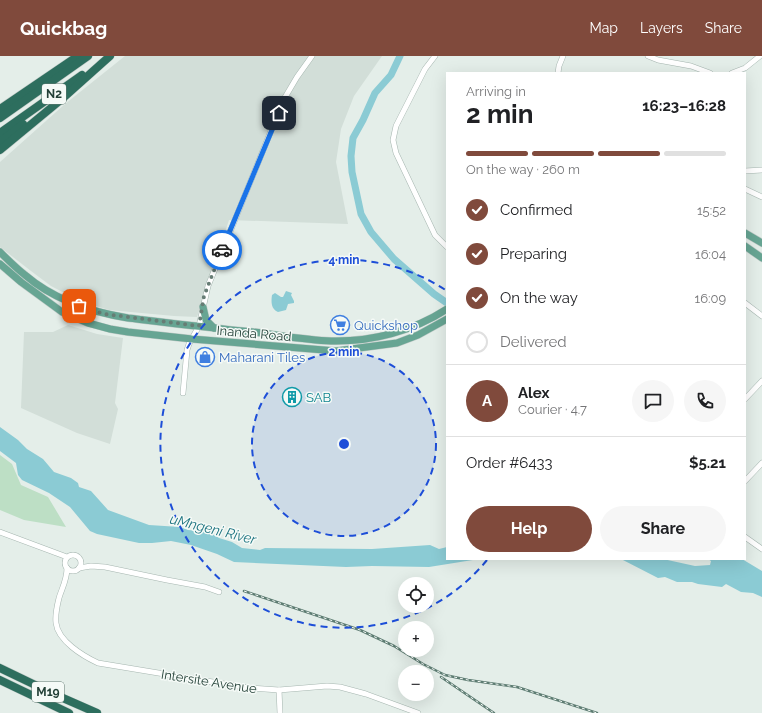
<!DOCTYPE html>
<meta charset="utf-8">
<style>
:root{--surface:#fff;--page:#f6f6f6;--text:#202124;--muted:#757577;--line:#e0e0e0;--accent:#804a3c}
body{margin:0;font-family:Raleway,sans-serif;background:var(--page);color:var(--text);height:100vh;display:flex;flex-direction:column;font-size:15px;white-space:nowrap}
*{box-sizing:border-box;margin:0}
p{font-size:13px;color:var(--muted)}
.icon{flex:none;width:22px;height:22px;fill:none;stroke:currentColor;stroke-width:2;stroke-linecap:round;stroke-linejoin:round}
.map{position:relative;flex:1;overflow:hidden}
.panel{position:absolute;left:446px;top:16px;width:300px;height:488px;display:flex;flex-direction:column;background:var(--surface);border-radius:0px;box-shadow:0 4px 16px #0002}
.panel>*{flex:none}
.buttons{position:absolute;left:398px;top:521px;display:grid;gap:8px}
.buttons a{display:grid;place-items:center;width:36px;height:36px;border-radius:50%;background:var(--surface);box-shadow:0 4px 16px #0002;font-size:20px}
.pin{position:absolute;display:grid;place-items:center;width:34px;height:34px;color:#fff;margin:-17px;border-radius:8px;box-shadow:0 2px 6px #0006}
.courier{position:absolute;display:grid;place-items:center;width:40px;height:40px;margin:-20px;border:3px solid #1a73e8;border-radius:50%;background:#fff;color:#222;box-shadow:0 1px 5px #0007}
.summary em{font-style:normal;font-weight:700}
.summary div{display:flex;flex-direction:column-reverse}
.summary{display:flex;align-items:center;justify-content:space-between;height:68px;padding:0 20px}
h1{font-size:26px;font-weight:700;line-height:30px}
.bar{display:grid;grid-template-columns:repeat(4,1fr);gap:6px 4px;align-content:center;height:48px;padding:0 20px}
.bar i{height:5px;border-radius:3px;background:var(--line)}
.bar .current{background:var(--accent)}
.bar p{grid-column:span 4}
.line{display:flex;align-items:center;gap:10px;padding:0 20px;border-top:1px solid var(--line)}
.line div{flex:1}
.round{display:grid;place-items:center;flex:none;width:42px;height:42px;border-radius:21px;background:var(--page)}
ol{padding:0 20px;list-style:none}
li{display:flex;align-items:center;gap:12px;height:44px}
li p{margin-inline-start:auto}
li .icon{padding:4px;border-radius:50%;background:var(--accent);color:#fff;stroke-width:4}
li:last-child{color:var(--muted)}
li i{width:22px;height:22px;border:2px solid var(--line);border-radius:50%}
.button{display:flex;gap:8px;margin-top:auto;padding:8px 20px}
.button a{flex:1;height:46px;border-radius:24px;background:var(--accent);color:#fff;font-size:16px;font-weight:700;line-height:46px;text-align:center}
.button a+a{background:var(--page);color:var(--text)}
header{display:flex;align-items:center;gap:24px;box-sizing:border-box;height:56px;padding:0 20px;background:var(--accent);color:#fff}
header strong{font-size:19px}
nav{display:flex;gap:22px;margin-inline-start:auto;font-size:14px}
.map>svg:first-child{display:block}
.built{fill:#d2ded8}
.green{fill:#bddfc5}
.water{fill:#8bcbd4}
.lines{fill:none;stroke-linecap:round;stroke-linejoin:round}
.river{stroke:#8bcbd4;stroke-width:7}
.minor-casing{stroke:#a6b6b0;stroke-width:6}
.major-casing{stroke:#c1cac7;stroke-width:8}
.highway-casing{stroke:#c1cac7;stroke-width:9}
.minor{stroke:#fff;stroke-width:5}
.major{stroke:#67a593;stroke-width:7}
.highway{stroke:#2d6e5e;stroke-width:8}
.rail-casing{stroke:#5d7c72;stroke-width:2.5}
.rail{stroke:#f5faf7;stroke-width:1;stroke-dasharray:3;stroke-linecap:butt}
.done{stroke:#677d75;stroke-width:4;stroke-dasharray:0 7.2}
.route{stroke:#1a73e8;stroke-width:5}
.ring{fill:none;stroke:#1d4ed8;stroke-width:2;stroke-dasharray:7 5}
.labels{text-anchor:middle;stroke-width:3;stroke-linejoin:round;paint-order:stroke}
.shield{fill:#f5faf7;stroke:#627871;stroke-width:1}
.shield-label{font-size:12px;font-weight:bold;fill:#234037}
.shop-label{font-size:13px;fill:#366cbe;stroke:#f5faf7;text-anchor:start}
.street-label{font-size:13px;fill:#234037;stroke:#f5faf7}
.culture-label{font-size:13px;fill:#0d838f;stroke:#f5faf7;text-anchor:start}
.water-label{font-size:14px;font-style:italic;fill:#1a727f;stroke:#f5faf7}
.centre{fill:#1d4ed8;stroke:#f5faf7;stroke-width:2}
.ring-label{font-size:12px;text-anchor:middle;font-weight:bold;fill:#1d4ed8;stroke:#f5faf7;stroke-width:3;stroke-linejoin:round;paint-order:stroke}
</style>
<header>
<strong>Quickbag</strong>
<nav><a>Map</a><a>Layers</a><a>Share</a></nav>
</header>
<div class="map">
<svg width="762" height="657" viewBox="0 0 762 657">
<rect width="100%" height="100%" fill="#e4eee9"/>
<g class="built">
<path d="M125,0h257l-28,40 -13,33 -5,33 12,62 -119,-4 -32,97 -23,-1 -65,-6 -29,-9 -29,-15 -20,-15 -31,-24v-85l65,-58z"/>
<path d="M68,269l29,9 26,4 -8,65 3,6 -8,35 -33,-11 -56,-25 3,-76h29z"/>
</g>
<path class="green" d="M0,399l12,9 9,21 27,12 18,30 -42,-7 -24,-10z"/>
<g class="water">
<path d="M286,235l6,2 -1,2 3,6v2l-6,1 -2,6 -8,2c-7,-3 -7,-10 -6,-17l3,-2 6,4h2z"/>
<path d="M0,371l18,13 9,9 16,10 11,13 17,6 7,5 1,4 12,4 17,19 41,15 31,2 8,3 21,2 10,6 13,4 10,6 18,2 5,-2 107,1 58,-4 9,4 8,-2v12h32l-50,8 -57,-1 -26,1 -112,-5 -17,-8 -26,-9 -20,-4 -19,2h-13l-42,-9 -7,-3 -20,-24 -21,-14 -27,-13 -4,-5 -2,-12 -16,-12z"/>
<path d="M621,503h42l32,7 15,-1 1,-4 -3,-2h34l20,12v26l-9,-4 -12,-1 -15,-8 -4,3 -24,-3 -6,-2h-15l-12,-5 -7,1z"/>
</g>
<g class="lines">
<path class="river" d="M400,0l-9,19 -16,18 -12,27 -10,18 -2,18 1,16 9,42 10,18 23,27 40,35 13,9"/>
<g class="minor-casing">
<g id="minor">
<path d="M435,0l-10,13 -29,57 -3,14 3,13 39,82 12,12"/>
<path d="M648,0l10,4 33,6 19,7"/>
<path d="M558,17l1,-7 4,-10"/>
<path d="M732,17l13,-5 15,-12"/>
<path d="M745,115l17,-1"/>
<path d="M745,133l17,8"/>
<path d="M745,247l17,13"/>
<path d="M183,337l4,-43 2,-6 10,-18 9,-40 76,-187 13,-22 15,-21"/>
<path d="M745,343l17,-18"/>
<path d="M745,425l17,-18"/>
<path d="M0,476l67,25"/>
<path d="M745,481l17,12"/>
<circle cx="73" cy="507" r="8"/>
<path d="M67,512c0,12 -5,20 -8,30 -2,8 -4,17 -3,25 2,18 27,33 42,40l151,25 30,2 48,-4 13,1 26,7 52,19"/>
<path d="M79,512l12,-2 14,1 62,13 38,7 14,5"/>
<path d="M279,634l1,23"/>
</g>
</g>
<g class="major-casing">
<g id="major">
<path d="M745,177l17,10"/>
<path d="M745,190l17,12"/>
<path d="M0,196c8,8 16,16 25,23 29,25 66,37 103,43 42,5 83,10 125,14 26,3 52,8 78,9 41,1 82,-10 116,-32"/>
<path d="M0,208l21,18 41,30 26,11 22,6 18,3 64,7 144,12 61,-8 21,-8 29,-16"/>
<path d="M203,251l3,13 8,8"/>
</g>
</g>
<g class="highway-casing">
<g id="highway">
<path d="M0,53l78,-53"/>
<path d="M0,62l88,-62"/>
<path d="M0,77l82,-58"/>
<path d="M0,86l23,-18"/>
<path d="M0,94l63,-52 47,-42"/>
<path d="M0,612l56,27 41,18"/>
<path d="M0,624l69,33"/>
</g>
</g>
<use href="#minor" class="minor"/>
<use href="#major" class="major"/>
<use href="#highway" class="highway"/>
<g class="rail-casing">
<g id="rail">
<path d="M244,535l116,39 34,16 29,18 22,11 23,5 49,7 80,26"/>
<path d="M441,621l53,36"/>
</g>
</g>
<use href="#rail" class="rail"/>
</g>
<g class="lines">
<path class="done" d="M79,250l25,8 95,12 5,-30 18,-46"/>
<path class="route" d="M222,194l57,-137"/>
</g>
<circle cx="344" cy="388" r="92" fill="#1d4ed8" fill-opacity=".12"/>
<g class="ring">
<circle cx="344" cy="388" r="92"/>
<path d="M487 504A184 184 0 1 1 447 235"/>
</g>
<defs>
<g id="supermarket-ring" transform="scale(1)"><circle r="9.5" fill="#f5faf7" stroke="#3f7fe0" stroke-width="1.5"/><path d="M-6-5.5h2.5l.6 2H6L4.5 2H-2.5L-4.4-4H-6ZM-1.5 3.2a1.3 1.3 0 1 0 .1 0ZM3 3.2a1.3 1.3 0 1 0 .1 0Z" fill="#3f7fe0"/></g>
<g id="shop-ring" transform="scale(1)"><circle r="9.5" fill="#f5faf7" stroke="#3f7fe0" stroke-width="1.5"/><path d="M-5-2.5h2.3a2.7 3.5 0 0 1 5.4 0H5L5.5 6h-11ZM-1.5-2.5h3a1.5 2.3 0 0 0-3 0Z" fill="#3f7fe0"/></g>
<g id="building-ring" transform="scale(1)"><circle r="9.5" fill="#f5faf7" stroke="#0f9aa8" stroke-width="1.5"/><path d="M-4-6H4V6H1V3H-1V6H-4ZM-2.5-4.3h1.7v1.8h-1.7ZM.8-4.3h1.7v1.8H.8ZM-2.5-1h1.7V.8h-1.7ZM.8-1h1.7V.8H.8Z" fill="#0f9aa8"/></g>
</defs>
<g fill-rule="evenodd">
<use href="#supermarket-ring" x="340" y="269"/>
<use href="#shop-ring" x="205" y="301"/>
<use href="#building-ring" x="292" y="341"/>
</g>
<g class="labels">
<g class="shield">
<rect x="42" y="28" width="24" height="20" rx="3"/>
<rect x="32" y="626" width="32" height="20" rx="3"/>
</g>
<g class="shield-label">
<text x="54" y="42">N2</text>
<text x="48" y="640">M19</text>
</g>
<g class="shop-label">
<text x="354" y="274">Quickshop</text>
<text x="219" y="306">Maharani Tiles</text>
</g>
<g class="street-label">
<text transform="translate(254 277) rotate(5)" y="5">Inanda Road</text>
<text transform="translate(209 625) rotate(9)" y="5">Intersite Avenue</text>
</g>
<g class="culture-label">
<text x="306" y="346">SAB</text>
</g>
<g class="water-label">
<text transform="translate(213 473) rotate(14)" y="5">uMngeni River</text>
</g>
</g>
<circle cx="344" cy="388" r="6" class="centre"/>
<g class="ring-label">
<text x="344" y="208">4 min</text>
<text x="344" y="300">2 min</text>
</g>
</svg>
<div class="buttons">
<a><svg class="icon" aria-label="locate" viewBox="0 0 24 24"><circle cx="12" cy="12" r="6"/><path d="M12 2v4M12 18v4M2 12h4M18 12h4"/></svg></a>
<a>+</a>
<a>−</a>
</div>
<div class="pin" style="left:79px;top:250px;background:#ea580c"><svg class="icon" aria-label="bag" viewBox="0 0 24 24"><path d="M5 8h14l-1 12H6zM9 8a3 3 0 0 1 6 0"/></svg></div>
<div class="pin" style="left:279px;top:57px;background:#1f2937"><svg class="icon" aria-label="home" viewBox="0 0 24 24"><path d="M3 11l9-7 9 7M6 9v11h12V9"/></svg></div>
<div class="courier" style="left:222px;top:194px"><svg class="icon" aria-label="car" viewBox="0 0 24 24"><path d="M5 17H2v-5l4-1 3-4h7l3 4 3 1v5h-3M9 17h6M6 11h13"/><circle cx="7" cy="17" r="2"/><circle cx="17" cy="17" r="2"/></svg></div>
<section class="panel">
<div class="summary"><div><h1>2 min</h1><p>Arriving in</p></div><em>16:23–16:28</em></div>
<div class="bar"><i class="current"></i><i class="current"></i><i class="current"></i><i></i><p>On the way · 260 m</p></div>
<ol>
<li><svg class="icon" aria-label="check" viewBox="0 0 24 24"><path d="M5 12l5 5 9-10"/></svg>Confirmed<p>15:52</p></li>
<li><svg class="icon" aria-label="check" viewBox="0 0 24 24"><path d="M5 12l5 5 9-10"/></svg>Preparing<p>16:04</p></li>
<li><svg class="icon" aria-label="check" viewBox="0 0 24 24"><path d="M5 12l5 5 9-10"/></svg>On the way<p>16:09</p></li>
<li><i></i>Delivered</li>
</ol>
<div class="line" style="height:72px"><b class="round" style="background:var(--accent);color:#fff">A</b><div><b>Alex</b><p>Courier · 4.7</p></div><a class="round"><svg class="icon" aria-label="chat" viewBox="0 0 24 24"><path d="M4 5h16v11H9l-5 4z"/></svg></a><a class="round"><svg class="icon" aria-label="phone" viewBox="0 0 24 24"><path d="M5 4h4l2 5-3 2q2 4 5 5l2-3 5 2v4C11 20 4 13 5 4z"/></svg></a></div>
<div class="line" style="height:52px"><div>Order #6433</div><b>$5.21</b></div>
<div class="button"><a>Help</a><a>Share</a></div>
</section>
</div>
